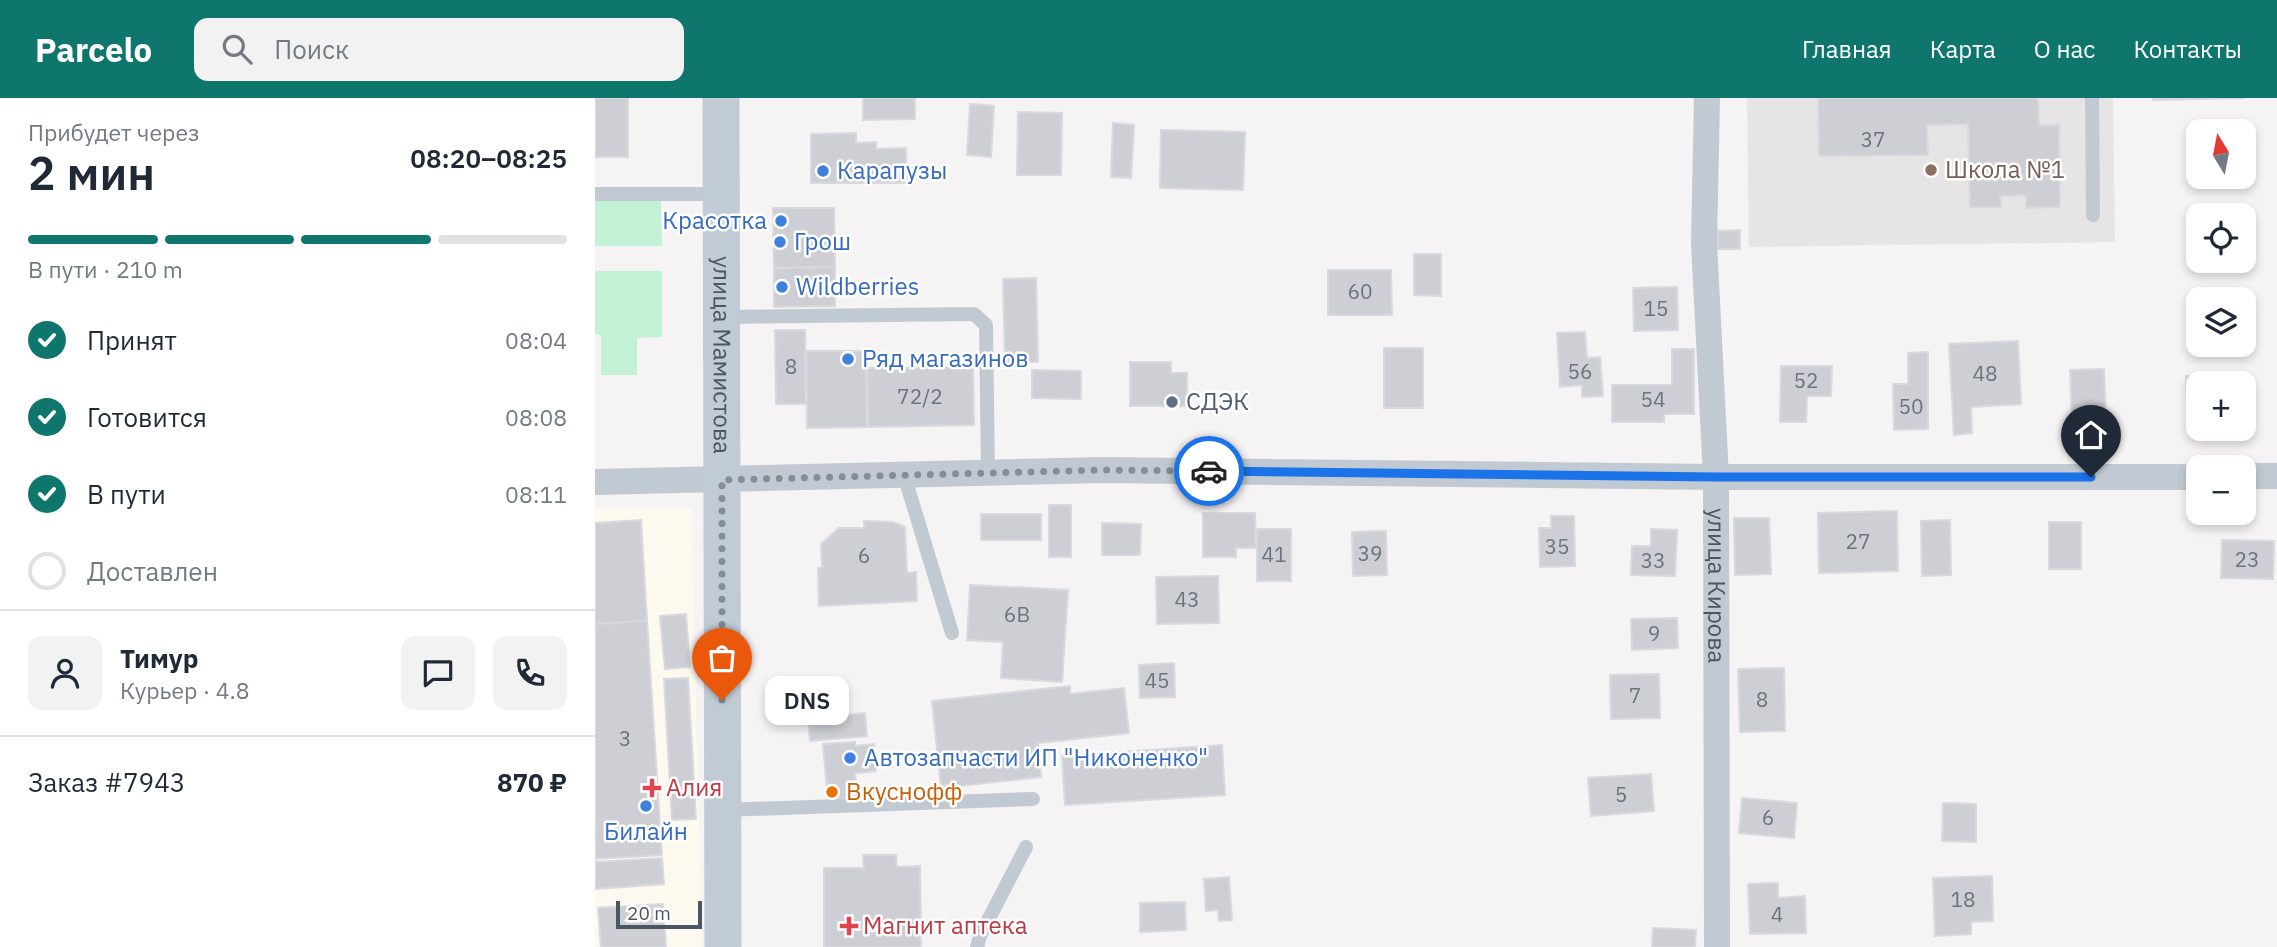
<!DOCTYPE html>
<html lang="ru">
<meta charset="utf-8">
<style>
:root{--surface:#fff;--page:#f2f2f3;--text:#1f2937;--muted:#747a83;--line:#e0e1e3;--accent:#0f766e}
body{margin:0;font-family:"IBM Plex Sans",sans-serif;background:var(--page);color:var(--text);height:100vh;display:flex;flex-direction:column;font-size:26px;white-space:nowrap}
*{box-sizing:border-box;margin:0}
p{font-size:23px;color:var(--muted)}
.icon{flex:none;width:38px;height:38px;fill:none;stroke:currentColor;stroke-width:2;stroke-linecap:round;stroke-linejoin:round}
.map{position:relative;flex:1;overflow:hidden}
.sheet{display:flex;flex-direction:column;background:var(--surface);width:595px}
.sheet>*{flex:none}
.needle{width:46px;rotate:350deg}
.tools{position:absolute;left:1591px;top:21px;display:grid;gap:14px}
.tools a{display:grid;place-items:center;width:70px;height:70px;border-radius:14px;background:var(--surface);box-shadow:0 4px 10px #0003;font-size:35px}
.scale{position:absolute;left:21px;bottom:18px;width:86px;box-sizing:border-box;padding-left:7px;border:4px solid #4a5661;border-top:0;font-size:19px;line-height:24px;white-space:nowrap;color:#4a5661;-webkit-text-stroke:5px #fff;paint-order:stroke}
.pin{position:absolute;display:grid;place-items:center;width:60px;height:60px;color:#fff;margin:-72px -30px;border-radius:50% 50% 50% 0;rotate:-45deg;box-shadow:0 0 7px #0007}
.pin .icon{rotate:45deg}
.courier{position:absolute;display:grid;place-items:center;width:70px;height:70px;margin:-35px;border:5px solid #1a73e8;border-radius:50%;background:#fff;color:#222;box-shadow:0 2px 9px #0007}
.bubble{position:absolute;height:49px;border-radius:14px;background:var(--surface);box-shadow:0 4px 10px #0003;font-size:23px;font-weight:600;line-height:49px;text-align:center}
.overview em{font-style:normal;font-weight:600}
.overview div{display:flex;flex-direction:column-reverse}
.overview{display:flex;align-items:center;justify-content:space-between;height:119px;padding:0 28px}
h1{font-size:46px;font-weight:600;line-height:52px}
.bar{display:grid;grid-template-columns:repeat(4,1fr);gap:10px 7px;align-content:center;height:84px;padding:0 28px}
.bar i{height:9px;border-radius:5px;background:var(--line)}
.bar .selected{background:var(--accent)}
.bar p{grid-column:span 4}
.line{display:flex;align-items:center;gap:18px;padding:0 28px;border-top:2px solid var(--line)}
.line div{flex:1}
.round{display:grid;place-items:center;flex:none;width:74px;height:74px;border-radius:14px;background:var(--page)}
ol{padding:0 28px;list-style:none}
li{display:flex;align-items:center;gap:21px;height:77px}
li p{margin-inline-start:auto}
li .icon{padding:7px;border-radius:50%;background:var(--accent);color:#fff;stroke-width:4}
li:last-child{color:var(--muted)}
li i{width:38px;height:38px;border:4px solid var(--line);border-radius:50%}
header{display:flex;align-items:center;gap:42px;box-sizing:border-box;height:98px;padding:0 35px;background:var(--accent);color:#fff}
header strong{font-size:33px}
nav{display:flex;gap:38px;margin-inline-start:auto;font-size:24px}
.search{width:490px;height:63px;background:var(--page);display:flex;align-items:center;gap:18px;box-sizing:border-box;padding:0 24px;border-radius:14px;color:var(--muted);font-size:26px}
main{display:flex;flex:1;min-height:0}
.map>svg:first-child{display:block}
.commercial{fill:#fdf9ef}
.education{fill:#e6e4e5}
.green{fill:#c3f1d5}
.building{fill:#cdcfd5;stroke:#d7d9de;stroke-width:2}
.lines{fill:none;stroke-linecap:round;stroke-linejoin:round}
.lane{stroke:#c1cad2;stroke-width:14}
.street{stroke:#c1cad2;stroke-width:26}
.secondary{stroke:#c1cbd6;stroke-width:37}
.done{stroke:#868d94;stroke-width:7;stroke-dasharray:0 12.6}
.route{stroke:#1a73e8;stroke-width:9}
.education-dot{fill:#8d6e63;stroke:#fff;stroke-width:2.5}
.shop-dot{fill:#3f7fe0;stroke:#fff;stroke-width:2.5}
.service-dot{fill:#5c6f8a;stroke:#fff;stroke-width:2.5}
.health-dot{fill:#e0444e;stroke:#fff;stroke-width:2.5}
.food-dot{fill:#e8710a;stroke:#fff;stroke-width:2.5}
.labels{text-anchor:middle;stroke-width:5;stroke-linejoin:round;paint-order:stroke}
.number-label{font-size:21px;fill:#6b747e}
.education-label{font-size:24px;fill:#785e54;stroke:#fff;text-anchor:start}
.shop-label{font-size:24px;fill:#366cbe;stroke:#fff;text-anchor:start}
.street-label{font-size:24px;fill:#4a5661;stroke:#fff}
.service-label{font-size:24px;fill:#4e5e75;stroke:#fff;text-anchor:start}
.health-label{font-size:24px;fill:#be3a42;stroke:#fff;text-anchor:start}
.food-label{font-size:24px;fill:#c56008;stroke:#fff;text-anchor:start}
</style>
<header>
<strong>Parcelo</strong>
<div class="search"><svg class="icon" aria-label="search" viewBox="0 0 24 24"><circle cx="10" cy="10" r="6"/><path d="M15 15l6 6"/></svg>Поиск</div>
<nav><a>Главная</a><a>Карта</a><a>О нас</a><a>Контакты</a></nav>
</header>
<main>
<section class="sheet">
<div class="overview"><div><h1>2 мин</h1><p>Прибудет через</p></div><em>08:20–08:25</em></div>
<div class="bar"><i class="selected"></i><i class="selected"></i><i class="selected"></i><i></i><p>В пути · 210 m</p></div>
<ol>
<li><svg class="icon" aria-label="check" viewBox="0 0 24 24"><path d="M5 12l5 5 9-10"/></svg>Принят<p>08:04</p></li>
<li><svg class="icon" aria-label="check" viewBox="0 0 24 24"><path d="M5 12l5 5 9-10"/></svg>Готовится<p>08:08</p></li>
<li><svg class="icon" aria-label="check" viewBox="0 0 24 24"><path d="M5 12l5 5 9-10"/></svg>В пути<p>08:11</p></li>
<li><i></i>Доставлен</li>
</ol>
<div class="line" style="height:126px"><a class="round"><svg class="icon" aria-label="person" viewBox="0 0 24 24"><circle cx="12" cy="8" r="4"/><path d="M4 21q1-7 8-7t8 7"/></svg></a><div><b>Тимур</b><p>Курьер · 4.8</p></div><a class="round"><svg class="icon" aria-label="chat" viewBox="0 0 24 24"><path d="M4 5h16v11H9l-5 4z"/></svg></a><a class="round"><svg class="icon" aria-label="phone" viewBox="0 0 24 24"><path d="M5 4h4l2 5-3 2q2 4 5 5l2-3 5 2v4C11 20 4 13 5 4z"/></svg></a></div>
<div class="line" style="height:91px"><div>Заказ #7943</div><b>870 ₽</b></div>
</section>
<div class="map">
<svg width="1682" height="849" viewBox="0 0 1682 849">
<rect width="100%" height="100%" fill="#f5f3f3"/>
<path class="commercial" d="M96,410l11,439h-107v-438z"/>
<path class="education" d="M1152,0h366l2,144 -366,5z"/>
<g class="green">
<path d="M66,103l1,45h-67v-45z"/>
<path d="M0,173h67v66l-25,1v37h-36v-40l-6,-1z"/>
</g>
<g class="building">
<rect x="0" y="0" width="33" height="59"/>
<path d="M268,0h52v21l-52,1z"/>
<path d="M1223,0h220l1,28 20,-1 1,82 -34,1v-13l-26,1 1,11h-31l-2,-83 -41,1 1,30 -109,1z"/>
<path d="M1558,0h92l-92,2z"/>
<path d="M375,6l24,2 -3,51 -24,-2z"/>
<path d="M423,14l44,1 -1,62h-44z"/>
<path d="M518,25l21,2 -3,53 -20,-1z"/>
<path d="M566,32l84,2 -2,58 -83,-2z"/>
<path d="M261,35v10l20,-1v7l30,-1 1,35h-96v-49z"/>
<path d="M178,110h61l1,59 -61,1z"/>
<path d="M1145,132v19h-22l-1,-18z"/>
<path d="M819,156h27v42l-27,-1z"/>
<path d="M240,169v39l-61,1v-39z"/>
<path d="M733,172h63l1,45h-64z"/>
<path d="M441,180l2,84h-33l-2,-83z"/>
<path d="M1082,189l1,43 -44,1 -1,-43z"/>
<path d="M180,232h30l1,74h-30z"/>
<path d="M990,234l2,26 13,-1 3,39 -21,1v-12l-22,2 -3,-54z"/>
<path d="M1423,243l3,63 -50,3 1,26 -18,2 -5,-91z"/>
<rect x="789" y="250" width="39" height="60"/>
<path d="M1077,251h22v65h-30v8h-52v-37h60z"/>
<path d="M211,253h60l1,76 -60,1z"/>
<path d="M1333,254v77l-34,1 -1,-46h15v-31z"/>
<path d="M535,264h41v11h16v33h-57z"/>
<path d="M1186,268h51l-1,30h-24l-1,26h-26z"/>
<path d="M378,269l1,58 -106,2 -1,-59z"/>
<path d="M1509,271l2,52 -34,1 -2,-52z"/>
<path d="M437,272l49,1v28l-49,-1z"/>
<path d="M1628,277v8h-25v41h-10l-2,-48z"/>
<rect x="454" y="407" width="22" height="52"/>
<path d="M1302,413l1,60 -79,2 -1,-60z"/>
<path d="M608,415h52l1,35h-20v9h-33z"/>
<rect x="386" y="416" width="60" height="26"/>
<path d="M956,418h23l1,50 -35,1 -1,-39h12z"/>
<path d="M1139,420h35l2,56 -36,1z"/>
<path d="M46,422l6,101 -52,3v-101z"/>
<path d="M1355,422l1,55 -29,1 -1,-55z"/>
<path d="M269,423l29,1 12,5 2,46 9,-1 1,29 -98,5 -1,-38h4l-1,-24 18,-16h25z"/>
<rect x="1454" y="424" width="32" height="47"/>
<path d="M507,425l39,1 -1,31h-38z"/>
<rect x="662" y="431" width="34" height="52"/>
<path d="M1056,431l26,1 -2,46 -44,-1 1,-29h19z"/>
<path d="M791,433l1,44 -34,1 -1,-44z"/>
<path d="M1627,442l52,1 -1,38 -52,-1z"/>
<path d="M623,478l1,47 -62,1 -1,-47z"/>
<path d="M375,487l98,5 -6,92 -61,-4 2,-36 -36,-2z"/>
<path d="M91,516l4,53 -25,2 -5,-53z"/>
<path d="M1082,520l1,30 -46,2 -1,-31z"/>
<path d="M52,523l15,234 -67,4v-235z"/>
<path d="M579,565l1,34 -35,1 -1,-33z"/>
<path d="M1189,570l1,63 -45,1 -2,-63z"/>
<path d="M1064,576l1,44 -49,1 -1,-44z"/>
<path d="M93,580l8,141 -24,1 -8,-141z"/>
<path d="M475,588v8l54,-6 5,45 -91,10 3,34 -100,11 -9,-87z"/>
<path d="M270,615l2,23 -57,5 -2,-22z"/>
<path d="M260,644v4l19,-2 2,27 -21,2 2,24 -29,3 -5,-56z"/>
<path d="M627,647l3,50 -160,10 -3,-49z"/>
<path d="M1056,676l3,37 -63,5 -3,-38z"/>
<path d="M1147,700l55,5 -3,35 -55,-5z"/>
<path d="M1348,705l33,1v38l-34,-1z"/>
<path d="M268,757h33l1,12 23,-1 1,81h-97v-79h40z"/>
<path d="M67,760l2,26 -69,5v-27z"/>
<path d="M1397,778l1,45 -22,1v12l-36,2 -2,-58z"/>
<path d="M634,779l3,43 -13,1 -1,-11 -12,1 -2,-32z"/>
<path d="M1183,785v15l27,-2 1,37 -56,1 -2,-50z"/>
<path d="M590,804l1,28 -46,2v-29z"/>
<path d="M68,806l3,43h-65l-3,-39z"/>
<path d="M1058,830l43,2 -1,17h-43z"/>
</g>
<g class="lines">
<g class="lane">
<path d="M1497,0l1,117"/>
<path d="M0,96h125"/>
<path d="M128,219l251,-3 12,11 2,148"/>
<path d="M309,377l48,158"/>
<path d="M129,712l309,-11"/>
<path d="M382,849l3,-11 46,-89"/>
</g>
<g class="street">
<path id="s1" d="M1112,0l-3,145 12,234 1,470"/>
<path d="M1648,378h34"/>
<path d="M0,384l508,-12 613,7h482"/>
</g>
<path class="secondary" id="s2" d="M126,0l2,849"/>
</g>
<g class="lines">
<path class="done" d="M127,602v-220l381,-10 106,1"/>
<path class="route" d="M614,373l507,6h375"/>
</g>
<circle class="education-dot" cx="1336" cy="72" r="7"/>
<g class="shop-dot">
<circle cx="228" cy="73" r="7"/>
<circle cx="186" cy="123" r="7"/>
<circle cx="185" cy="144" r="7"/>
<circle cx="187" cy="189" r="7"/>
<circle cx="253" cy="261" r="7"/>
<circle cx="255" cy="660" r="7"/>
<circle cx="51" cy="708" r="7"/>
</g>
<circle class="service-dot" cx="577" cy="304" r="7"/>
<g class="health-dot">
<path d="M53.5 679.5h7v7h7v7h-7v7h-7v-7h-7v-7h7z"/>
<path d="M250.5 817.5h7v7h7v7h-7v7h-7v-7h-7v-7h7z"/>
</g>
<circle class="food-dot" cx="237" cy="694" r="7"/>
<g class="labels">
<g class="number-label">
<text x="1278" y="49">37</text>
<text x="765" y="201">60</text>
<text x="1061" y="218">15</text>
<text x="196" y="276">8</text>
<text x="985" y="281">56</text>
<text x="1390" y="283">48</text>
<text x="1211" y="290">52</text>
<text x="325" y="306">72/2</text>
<text x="1058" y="309">54</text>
<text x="1316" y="316">50</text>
<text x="1263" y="451">27</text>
<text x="962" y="456">35</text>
<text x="775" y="463">39</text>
<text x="679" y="464">41</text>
<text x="269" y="465">6</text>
<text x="1652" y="469">23</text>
<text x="1058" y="470">33</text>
<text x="592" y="509">43</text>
<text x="422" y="524">6В</text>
<text x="1059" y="543">9</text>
<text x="562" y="590">45</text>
<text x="1040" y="605">7</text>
<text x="1167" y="609">8</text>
<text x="30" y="648">3</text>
<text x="1026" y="704">5</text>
<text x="1173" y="727">6</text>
<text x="1368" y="809">18</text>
<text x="1182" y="824">4</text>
</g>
<g class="education-label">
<text x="1350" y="80">Школа №1</text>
</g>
<g class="shop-label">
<text x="242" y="81">Карапузы</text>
<text x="172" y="131" text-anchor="end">Красотка</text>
<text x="199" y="152">Грош</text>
<text x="201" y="197">Wildberries</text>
<text x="267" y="269">Ряд магазинов</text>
<text x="269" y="668">Автозапчасти ИП "Никоненко"</text>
<text x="51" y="742" text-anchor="middle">Билайн</text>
</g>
<g class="street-label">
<text dy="8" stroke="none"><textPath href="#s2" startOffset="257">улица Мамистова</textPath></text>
<text dy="8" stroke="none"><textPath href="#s1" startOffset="488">улица Кирова</textPath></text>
</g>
<g class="service-label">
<text x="591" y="312">СДЭК</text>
</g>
<g class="health-label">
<text x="71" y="698">Алия</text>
<text x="268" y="836">Магнит аптека</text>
</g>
<g class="food-label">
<text x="251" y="702">Вкуснофф</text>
</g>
</g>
</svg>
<div class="tools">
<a><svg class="needle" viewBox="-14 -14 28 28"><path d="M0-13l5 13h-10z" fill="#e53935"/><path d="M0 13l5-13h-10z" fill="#747a83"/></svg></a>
<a><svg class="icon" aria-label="locate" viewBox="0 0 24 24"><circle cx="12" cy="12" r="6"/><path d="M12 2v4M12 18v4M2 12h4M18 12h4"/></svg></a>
<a><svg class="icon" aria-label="layers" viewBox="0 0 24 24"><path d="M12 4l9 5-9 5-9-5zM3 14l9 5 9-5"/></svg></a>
<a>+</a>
<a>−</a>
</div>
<div class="scale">20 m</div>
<div class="pin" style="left:127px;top:602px;background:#ea580c"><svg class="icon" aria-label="bag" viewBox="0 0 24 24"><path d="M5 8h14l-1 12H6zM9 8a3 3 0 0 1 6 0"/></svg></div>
<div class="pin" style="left:1496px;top:379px;background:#1f2937"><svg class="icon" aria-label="home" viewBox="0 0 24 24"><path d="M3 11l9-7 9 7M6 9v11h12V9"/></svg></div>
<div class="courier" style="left:614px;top:373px"><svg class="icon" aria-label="car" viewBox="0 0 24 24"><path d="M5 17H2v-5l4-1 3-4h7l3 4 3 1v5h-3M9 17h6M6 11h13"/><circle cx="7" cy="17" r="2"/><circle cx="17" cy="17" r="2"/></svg></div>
<div class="bubble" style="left:170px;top:578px;width:84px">DNS</div>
</div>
</main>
